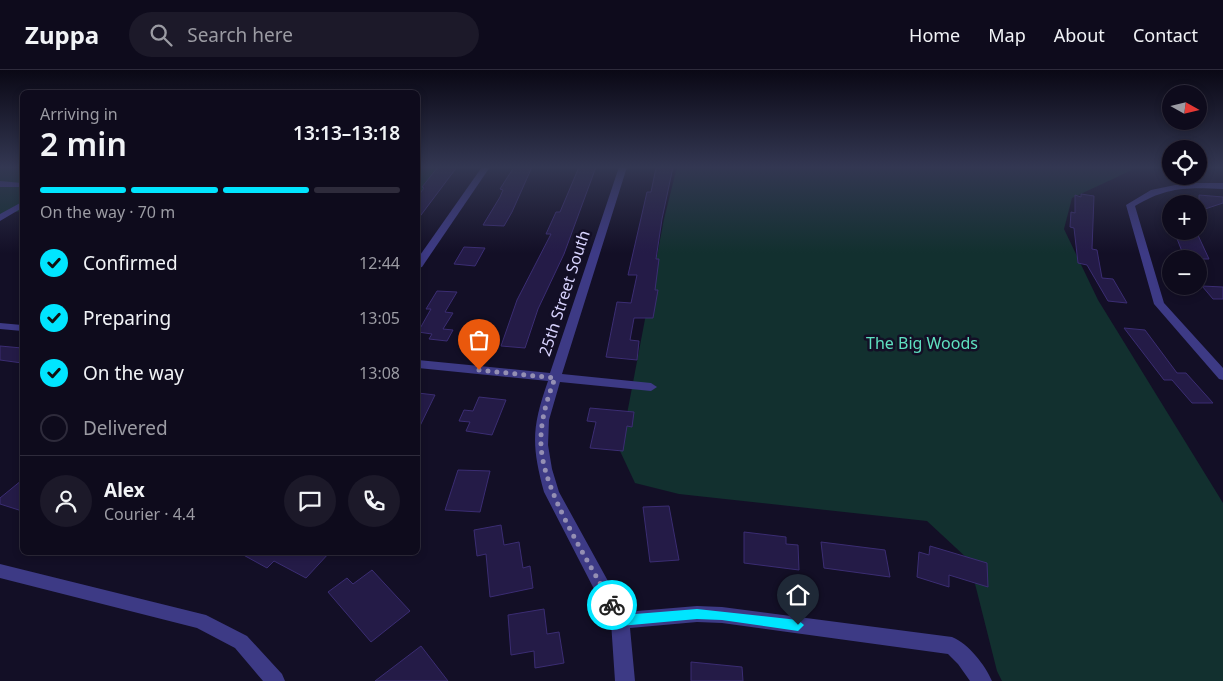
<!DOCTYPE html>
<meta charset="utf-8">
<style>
:root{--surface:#0e0b1c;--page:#1c1929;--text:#f1f3f6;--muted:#9b9ba3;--line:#2e2b3b;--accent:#00e5ff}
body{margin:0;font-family:"Noto Sans",sans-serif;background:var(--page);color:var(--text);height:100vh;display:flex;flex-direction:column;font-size:19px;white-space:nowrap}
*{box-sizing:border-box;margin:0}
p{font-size:16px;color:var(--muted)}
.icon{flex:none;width:28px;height:28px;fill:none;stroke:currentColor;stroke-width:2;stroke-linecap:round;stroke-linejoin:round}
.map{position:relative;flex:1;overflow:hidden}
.sheet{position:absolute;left:20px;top:20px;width:400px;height:465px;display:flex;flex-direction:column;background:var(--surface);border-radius:8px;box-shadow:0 2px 8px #0003,0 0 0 1px var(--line)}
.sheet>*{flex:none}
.needle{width:32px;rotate:98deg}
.controls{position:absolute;left:1162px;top:15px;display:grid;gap:10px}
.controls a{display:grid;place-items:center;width:45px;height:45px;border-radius:50%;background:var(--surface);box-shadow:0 2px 8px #0003,0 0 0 1px var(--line);font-size:25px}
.pin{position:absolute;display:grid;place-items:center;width:42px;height:42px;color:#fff;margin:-51px -21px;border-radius:50% 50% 50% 0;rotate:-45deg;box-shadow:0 0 5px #0007}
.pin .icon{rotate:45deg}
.courier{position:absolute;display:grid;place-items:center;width:50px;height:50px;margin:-25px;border:4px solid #00e5ff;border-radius:50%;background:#fff;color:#222;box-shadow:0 1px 6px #0007}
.headline em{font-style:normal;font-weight:600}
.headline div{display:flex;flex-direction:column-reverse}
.headline{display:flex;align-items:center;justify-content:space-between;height:85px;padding:0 20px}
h1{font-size:32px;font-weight:600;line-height:38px}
.bar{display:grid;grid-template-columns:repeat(4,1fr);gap:8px 5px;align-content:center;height:60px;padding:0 20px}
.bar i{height:6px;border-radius:4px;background:var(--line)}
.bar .selected{background:var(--accent)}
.bar p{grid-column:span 4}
.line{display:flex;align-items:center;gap:12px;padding:0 20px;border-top:1px solid var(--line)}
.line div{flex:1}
.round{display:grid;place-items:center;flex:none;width:52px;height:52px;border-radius:26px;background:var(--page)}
ol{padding:0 20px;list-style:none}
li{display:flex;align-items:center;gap:15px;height:55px}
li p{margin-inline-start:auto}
li .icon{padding:5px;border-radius:50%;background:var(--accent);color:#111;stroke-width:4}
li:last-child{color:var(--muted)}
li i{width:28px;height:28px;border:2px solid var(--line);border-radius:50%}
header{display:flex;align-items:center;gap:30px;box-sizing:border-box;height:70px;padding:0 25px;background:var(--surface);border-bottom:1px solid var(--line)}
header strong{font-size:24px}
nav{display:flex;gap:28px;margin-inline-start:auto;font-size:18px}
.search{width:350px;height:45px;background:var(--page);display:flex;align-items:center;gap:12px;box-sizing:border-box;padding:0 18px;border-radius:28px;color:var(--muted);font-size:19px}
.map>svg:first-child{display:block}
.green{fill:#12302f}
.building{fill:#241b47;stroke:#3b2d73}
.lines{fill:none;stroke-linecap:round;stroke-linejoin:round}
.street{fill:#3d3a85;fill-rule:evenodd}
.route{fill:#00e5ff}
.done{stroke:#948fb3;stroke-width:5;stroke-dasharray:0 9}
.labels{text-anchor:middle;stroke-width:5;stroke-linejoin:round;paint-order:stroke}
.street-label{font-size:16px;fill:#d9d4ff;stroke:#130f26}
.park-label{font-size:16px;fill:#5fe0c0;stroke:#130f26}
</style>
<header>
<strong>Zuppa</strong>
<div class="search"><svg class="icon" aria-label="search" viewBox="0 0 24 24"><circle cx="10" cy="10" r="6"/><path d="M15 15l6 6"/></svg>Search here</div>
<nav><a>Home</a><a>Map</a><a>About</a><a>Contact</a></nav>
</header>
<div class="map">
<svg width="1223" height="611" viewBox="0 0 1223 611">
<rect width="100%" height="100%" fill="#130f26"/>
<g class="green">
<path d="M0,97h22v44l-22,3z"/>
<path d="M418,97h21l-21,29z"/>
<path d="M677,97h452l3,3 -60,28 -8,31 34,71 125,203v178h-221l-5,-10 -28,-111 -42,-39 -248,-27 -44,-11 -15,-32 44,-232z"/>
</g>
<g class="building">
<path d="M438,97h19l-39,52v-23l6,-8 -2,-1z"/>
<path d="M514,97h18l-20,45 -8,14 -21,-1 17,-28 3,-7 -3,-1z"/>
<path d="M579,97h17l-32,87 -26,55 -13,39 -24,-2 16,-46 34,-66h-5l10,-22h4z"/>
<path d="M673,97l-11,52 -6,40h3l-4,31h3l-5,28h-19l-4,22 9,1 -2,19 -31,-3 11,-55 14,1 6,-28h-9l19,-83h4l5,-24z"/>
<path d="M1081,124l13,2 -2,53 5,1 5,28 11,1 14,24 -19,-2 -21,-36 -9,-2 -4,-35 -4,-1 1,-15 4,1v-18l6,2z"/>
<path d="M1199,125l24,2v6l-24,8z"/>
<path d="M1174,161h22l13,28h-17l-2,-4 -7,-1z"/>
<path d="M464,177l21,1 -10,18 -21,-2z"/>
<path d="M1202,216l21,1v12h-10z"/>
<path d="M437,221l20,1 -12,20 8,1 -10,16 10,1 -6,11 -18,-2 3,-5 -14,-2 13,-23h-5z"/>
<path d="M1124,258l21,2 32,43h9l27,30h-21l-20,-23h-8z"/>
<path d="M0,276l22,2v15l-22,-3z"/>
<path d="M418,323l17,2 -17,35z"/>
<path d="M479,327l27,3 -14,35 -26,-4 4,-9 -11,-1 5,-11 9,1z"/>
<path d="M590,338l44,4 -2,15 -5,-1 -4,25 -33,-3 6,-26 -9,-1z"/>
<path d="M458,400l32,1 -10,41 -35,-2z"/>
<path d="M22,410v31l-22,-7v-6z"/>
<path d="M669,436l10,54 -29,2 -7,-55z"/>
<path d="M501,455l3,20 15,-3 4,26 7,-2 3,22 -43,9 -4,-43 -9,2 -3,-26z"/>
<path d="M744,462l42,5v7l12,1 1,25 -55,-7z"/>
<path d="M821,472l64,8 5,27 -66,-9z"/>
<path d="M930,476l57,17 1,24 -39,-12v12l-32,-10 2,-25 10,3z"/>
<path d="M238,482h92l-24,26 -32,-17 -7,7z"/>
<path d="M372,500l38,41 -39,31 -43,-50 19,-14 6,6z"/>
<path d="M544,539l3,25 12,-2 5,31 -29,5 -1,-17 -23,4 -3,-40z"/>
<path d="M421,576l27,35h-73z"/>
<path d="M691,592l51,5 1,14h-52z"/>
</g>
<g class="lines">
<g class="street">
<path d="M482,97h8l-68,100 -4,1v-10z"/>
<path d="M619,97h8l-65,207 89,9 6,4 -6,4 -91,-9 -11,38 -1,25 4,24 7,23 66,120 72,-6 25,1 230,30c17,7 33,28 40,44h-22l-12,-17 -10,-10 -226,-31 -25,-1 -67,6 5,53h-20l-4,-59 -67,-130c-13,-48 -12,-65 4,-111l-130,-13v-8l132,13z"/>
<path d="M0,111l22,2v4h-22z"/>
<path d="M1185,113h38v6c-36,-2 -57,-2 -88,17l29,97 59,65v12l-4,-1 -65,-75 -28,-99 25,-15z"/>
<path d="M22,132v6l-22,13v-7z"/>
<path d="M0,253l22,2v6l-22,-2z"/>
<path d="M0,494l206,51 41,21 35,38 3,7h-22l-28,-33 -38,-20 -197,-50z"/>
</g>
</g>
<linearGradient id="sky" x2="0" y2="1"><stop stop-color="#0a0815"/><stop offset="0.53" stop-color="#333752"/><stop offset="1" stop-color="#333752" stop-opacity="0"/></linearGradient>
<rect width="1223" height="183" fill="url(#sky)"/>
<path class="route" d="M612,530l4,1 7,14 74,-6 101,11 6,5 -6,6 -76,-11 -25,-1 -77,7 -4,-2 -10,-19z"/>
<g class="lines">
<path class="done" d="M479,300l76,8c-8,21 -15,44 -14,67 2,48 48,116 71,160"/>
</g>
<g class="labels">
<g class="street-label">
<text transform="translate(564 223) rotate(-72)" y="6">25th Street South</text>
</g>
<g class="park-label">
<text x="922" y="279">The Big Woods</text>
</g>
</g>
</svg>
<div class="controls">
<a><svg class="needle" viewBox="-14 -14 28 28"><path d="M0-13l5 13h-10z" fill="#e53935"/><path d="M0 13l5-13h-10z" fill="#9b9ba3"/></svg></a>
<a><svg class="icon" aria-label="locate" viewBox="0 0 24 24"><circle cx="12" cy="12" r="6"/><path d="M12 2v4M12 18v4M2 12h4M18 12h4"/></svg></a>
<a>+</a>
<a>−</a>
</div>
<div class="pin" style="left:479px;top:300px;background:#ea580c"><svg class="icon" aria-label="bag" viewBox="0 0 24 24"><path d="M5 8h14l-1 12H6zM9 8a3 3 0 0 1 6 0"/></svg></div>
<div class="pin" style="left:798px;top:555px;background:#1f2937"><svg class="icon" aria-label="home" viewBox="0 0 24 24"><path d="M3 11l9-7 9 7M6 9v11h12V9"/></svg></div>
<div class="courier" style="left:612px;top:535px"><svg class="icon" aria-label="bike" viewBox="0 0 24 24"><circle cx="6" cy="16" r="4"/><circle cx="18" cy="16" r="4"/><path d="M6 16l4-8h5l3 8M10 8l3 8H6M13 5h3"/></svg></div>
<section class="sheet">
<div class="headline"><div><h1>2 min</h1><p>Arriving in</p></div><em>13:13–13:18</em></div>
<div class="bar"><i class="selected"></i><i class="selected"></i><i class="selected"></i><i></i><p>On the way · 70 m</p></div>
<ol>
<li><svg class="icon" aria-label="check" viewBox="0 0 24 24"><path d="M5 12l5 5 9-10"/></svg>Confirmed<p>12:44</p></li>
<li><svg class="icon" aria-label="check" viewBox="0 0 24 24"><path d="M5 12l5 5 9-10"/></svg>Preparing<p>13:05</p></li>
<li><svg class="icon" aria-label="check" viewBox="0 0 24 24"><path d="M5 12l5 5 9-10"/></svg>On the way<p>13:08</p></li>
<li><i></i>Delivered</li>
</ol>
<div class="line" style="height:90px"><a class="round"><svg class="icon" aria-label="person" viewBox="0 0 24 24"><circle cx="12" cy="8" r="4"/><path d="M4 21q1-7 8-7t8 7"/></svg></a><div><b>Alex</b><p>Courier · 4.4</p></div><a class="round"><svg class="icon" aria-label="chat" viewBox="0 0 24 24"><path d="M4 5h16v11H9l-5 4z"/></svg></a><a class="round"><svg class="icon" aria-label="phone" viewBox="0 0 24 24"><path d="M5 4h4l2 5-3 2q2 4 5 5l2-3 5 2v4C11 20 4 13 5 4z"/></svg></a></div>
</section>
</div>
